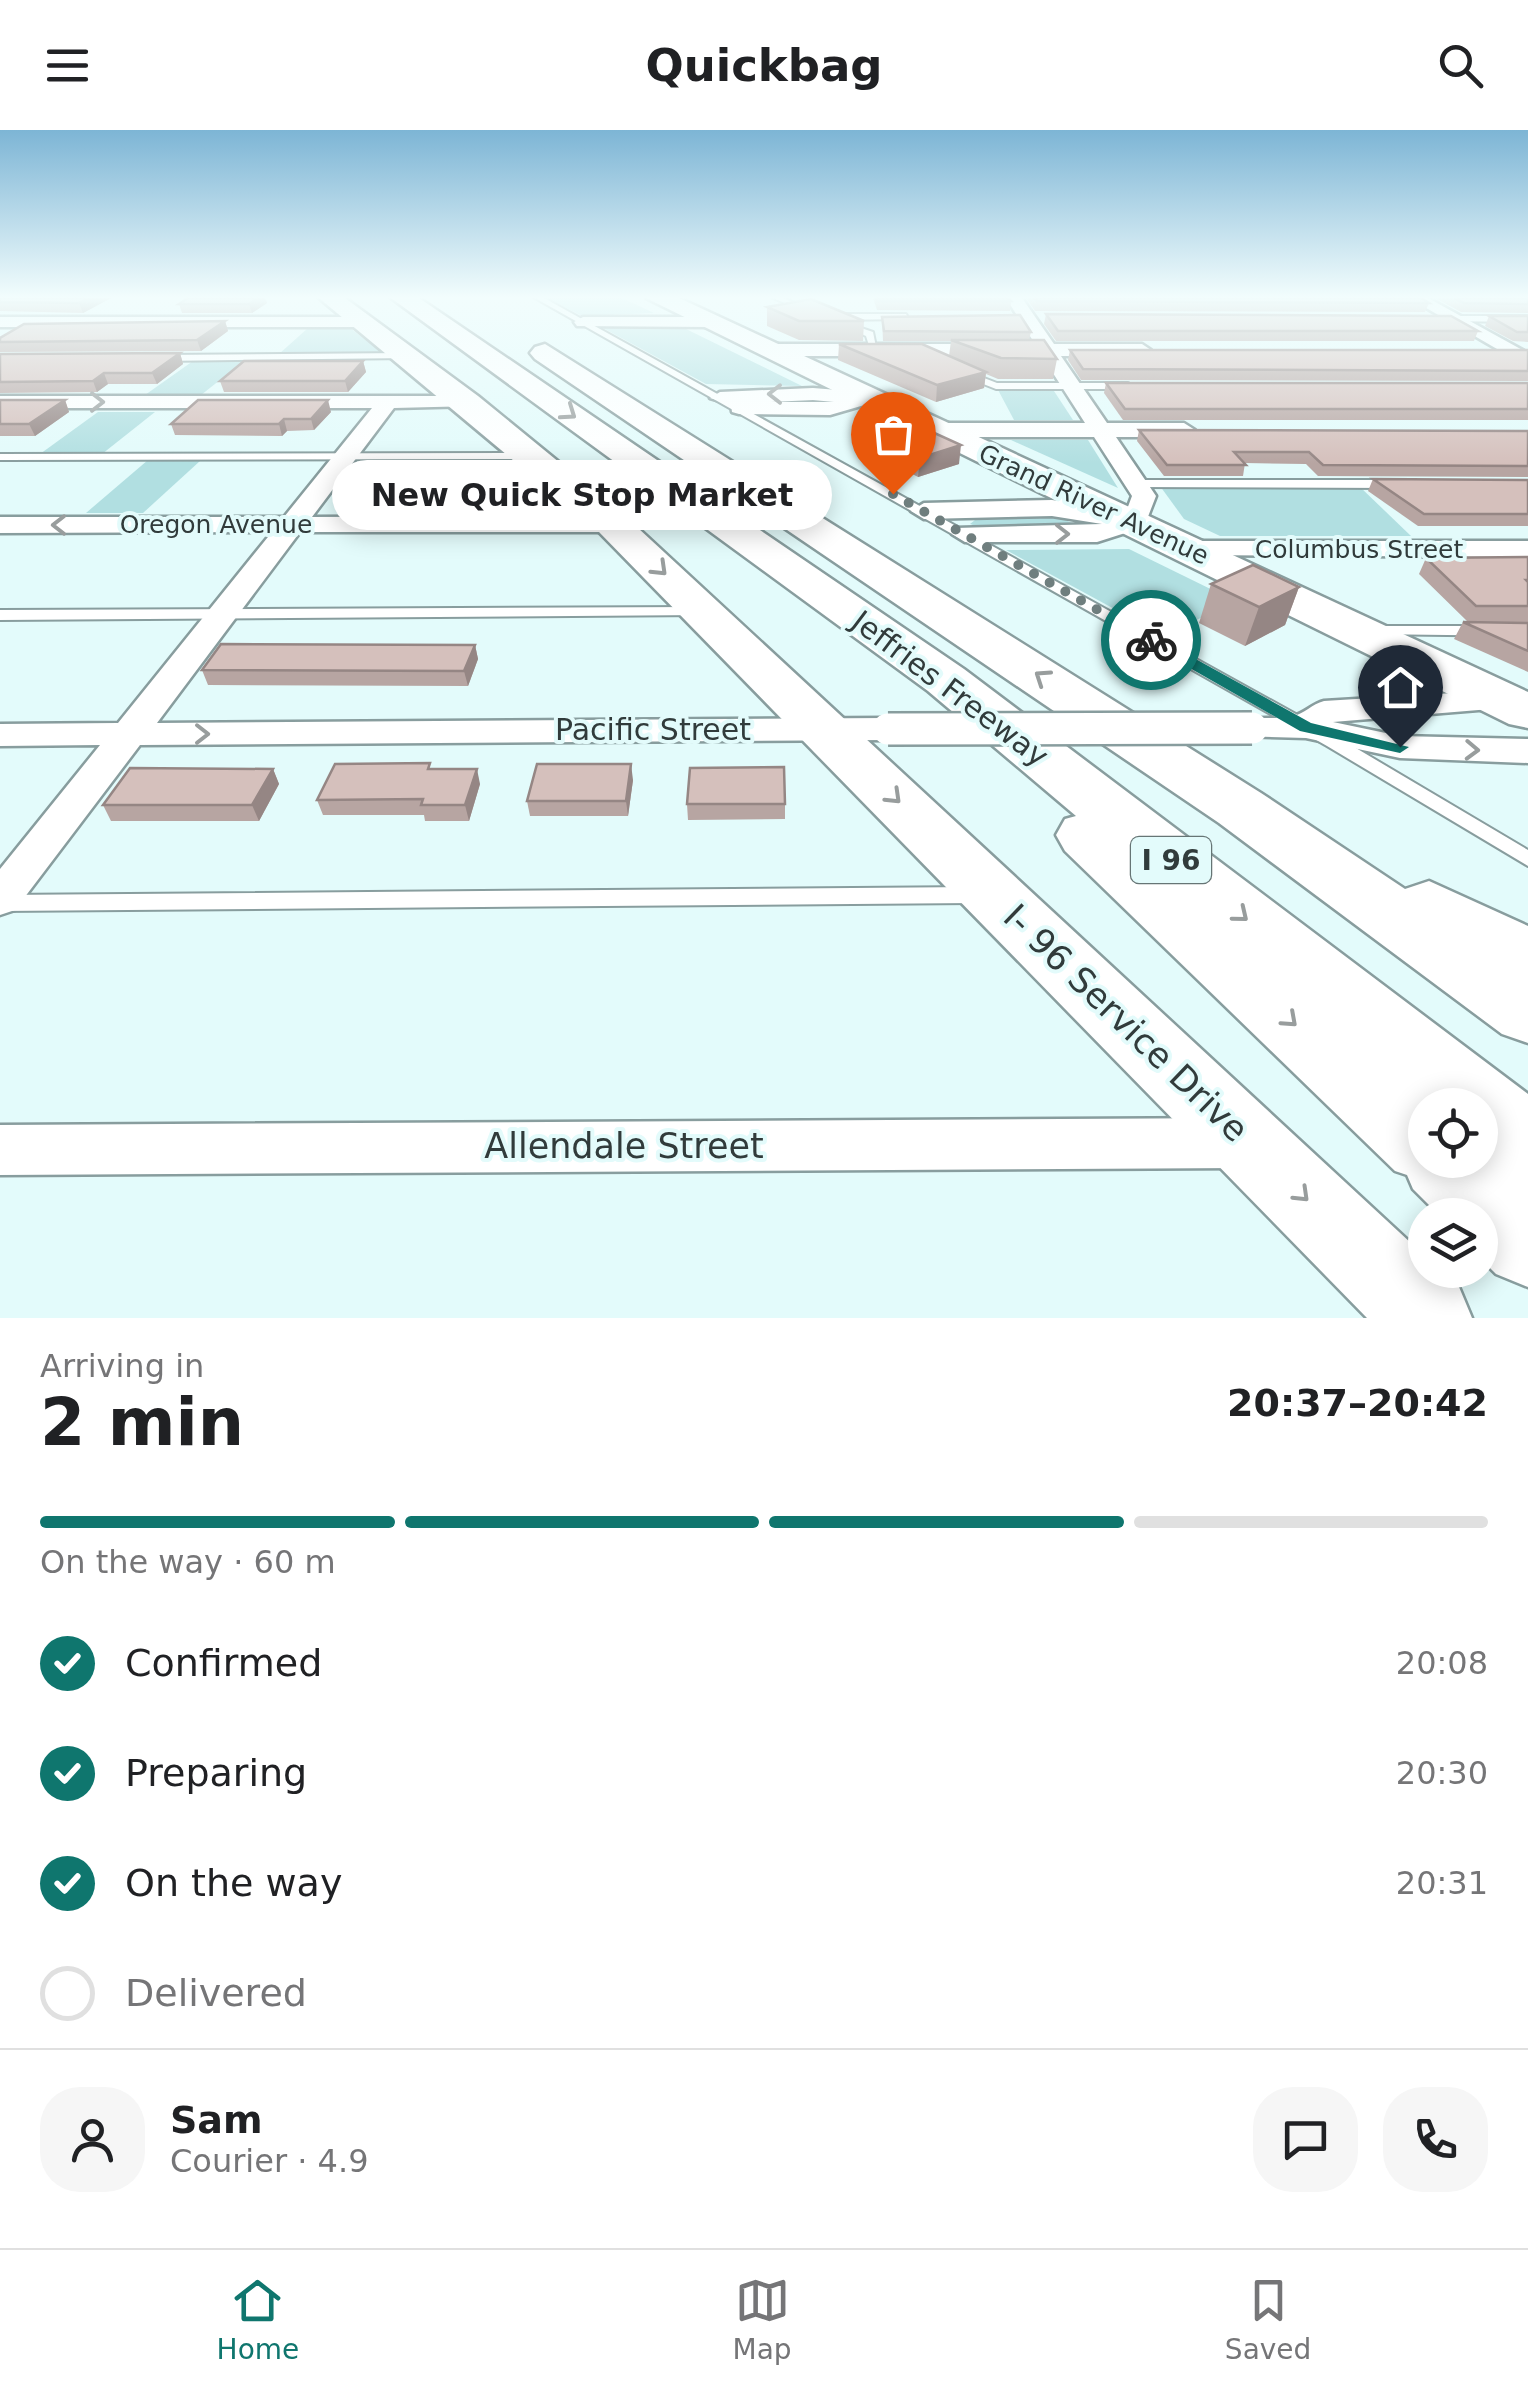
<!DOCTYPE html>
<meta charset="utf-8">
<style>
:root{--surface:#fff;--page:#f6f6f6;--text:#202124;--muted:#757577;--line:#e0e0e0;--accent:#0f766e}
body{margin:0;font-family:"DejaVu Sans",sans-serif;background:var(--page);color:var(--text);height:100vh;display:flex;flex-direction:column;font-size:38px;white-space:nowrap}
*{box-sizing:border-box;margin:0}
p{font-size:32px;color:var(--muted)}
.icon{flex:none;width:55px;height:55px;fill:none;stroke:currentColor;stroke-width:2;stroke-linecap:round;stroke-linejoin:round}
.map{position:relative;height:1188px;overflow:hidden}
.details{display:flex;flex-direction:column;background:var(--surface);flex:1}
.details>*{flex:none}
.controls{position:absolute;left:1408px;top:958px;display:grid;gap:20px}
.controls a{display:grid;place-items:center;width:90px;height:90px;border-radius:50%;background:var(--surface);box-shadow:0 5px 25px #0003;font-size:50px}
.pin{position:absolute;display:grid;place-items:center;width:85px;height:85px;color:#fff;margin:-102px -42px;border-radius:50% 50% 50% 0;rotate:-45deg;box-shadow:0 0 10px #0007}
.pin .icon{rotate:45deg}
.courier{position:absolute;display:grid;place-items:center;width:100px;height:100px;margin:-50px;border:8px solid #0f766e;border-radius:50%;background:#fff;color:#222;box-shadow:0 2px 12px #0007}
.bubble{position:absolute;height:70px;border-radius:35px;background:var(--surface);box-shadow:0 5px 25px #0003;font-size:32px;font-weight:600;line-height:70px;text-align:center}
.head em{font-style:normal;font-weight:600}
.head div{display:flex;flex-direction:column-reverse}
.head{display:flex;align-items:center;justify-content:space-between;height:170px;padding:0 40px}
h1{font-size:65px;font-weight:600;line-height:75px}
.bar{display:grid;grid-template-columns:repeat(4,1fr);gap:15px 10px;align-content:center;height:120px;padding:0 40px}
.bar i{height:12px;border-radius:8px;background:var(--line)}
.bar .current{background:var(--accent)}
.bar p{grid-column:span 4}
.line{display:flex;align-items:center;gap:25px;padding:0 40px;border-top:2px solid var(--line)}
.line div{flex:1}
.round{display:grid;place-items:center;flex:none;width:105px;height:105px;border-radius:40px;background:var(--page)}
ol{padding:0 40px;list-style:none}
li{display:flex;align-items:center;gap:30px;height:110px}
li p{margin-inline-start:auto}
li .icon{padding:10px;border-radius:50%;background:var(--accent);color:#fff;stroke-width:4}
li:last-child{color:var(--muted)}
li i{width:55px;height:55px;border:5px solid var(--line);border-radius:50%}
header{display:flex;justify-content:space-between;align-items:center;height:130px;padding:0 40px;background:var(--surface);font-size:45px;font-weight:600}
.dock{display:flex;justify-content:space-around;align-items:center;height:140px;border-top:2px solid var(--line);background:var(--surface);font-size:28px;color:var(--muted)}
.dock a{display:grid;justify-items:center;gap:5px}
.dock .current{color:var(--accent)}
.map>svg:first-child{display:block}
.green{fill:#b1dfe1}
.lines{fill:none;stroke-linecap:round;stroke-linejoin:round}
.lane-casing{stroke:#889d9e;stroke-width:4}
.street-casing{stroke:#889d9e;stroke-width:5}
.secondary-casing{stroke:#889d9e;stroke-width:5}
.primary-casing{stroke:#889d9e;stroke-width:5}
.highway-casing{stroke:#889d9e;stroke-width:5}
.lane{fill:#fff;fill-rule:evenodd}
.street{fill:#fff;fill-rule:evenodd}
.secondary{fill:#fff;fill-rule:evenodd}
.primary{fill:#fff;fill-rule:evenodd}
.highway{fill:#fff;fill-rule:evenodd}
.street-bridge-casing{stroke:#889d9e;stroke-width:36;stroke-linecap:butt}
.street-bridge{stroke:#fff;stroke-width:31}
.wall{fill:#b7a5a2}
.shaded-wall{fill:#958684}
.building{fill:#d5c0bc;stroke:#958684;stroke-width:2.5}
.oneway{stroke:#989d9d}
.route{fill:#0f766e}
.done{stroke:#6f7e7e;stroke-width:10;stroke-dasharray:0 18}
.labels{text-anchor:middle;stroke-width:8;stroke-linejoin:round;paint-order:stroke}
.far-street-label{font-size:25px;fill:#313b3b;stroke:#e3fbfb}
.shield{fill:#e3fbfb;stroke:#667575;stroke-width:2.5}
.shield-label{font-size:28px;font-weight:bold;fill:#313b3b}
.street-label{font-size:30px;fill:#313b3b;stroke:#e3fbfb}
.near-street-label{font-size:35px;fill:#313b3b;stroke:#e3fbfb}
</style>
<header><svg class="icon" aria-label="menu" viewBox="0 0 24 24"><path d="M4 6h16M4 12h16M4 18h16"/></svg>Quickbag<svg class="icon" aria-label="search" viewBox="0 0 24 24"><circle cx="10" cy="10" r="6"/><path d="M15 15l6 6"/></svg></header>
<div class="map">
<svg width="1528" height="1188" viewBox="0 0 1528 1188">
<rect width="100%" height="100%" fill="#e3fbfb"/>
<g class="green">
<path d="M547,168h75l32,15 -72,3z"/>
<path d="M308,198h42l34,26h-105z"/>
<path d="M603,198h81l118,58 -96,-2z"/>
<path d="M193,231h51l-43,34h-56z"/>
<path d="M997,258h55l21,32h-59z"/>
<path d="M98,282h57l-53,42h-62z"/>
<path d="M1011,310h77l30,48z"/>
<path d="M148,330l52,1 -57,52h-57z"/>
<path d="M1160,356h199l52,50h-191l-36,-17z"/>
<path d="M1056,385l21,11 -89,4 -18,-6 10,-8z"/>
<path d="M1129,419l106,52 -71,35 -158,-86z"/>
</g>
<g class="lines">
<g class="lane-casing">
<g id="lane">
<path d="M535,168h9l795,440 189,112v16l-201,-120z"/>
<path d="M773,168h10l30,12 -7,2z"/>
<path d="M906,184l3,5 -77,1 -4,-3 4,-3z"/>
<path d="M1442,186h86v6l-89,-1z"/>
<path d="M840,191l33,11 4,20h-6l-5,-16 -26,-11z"/>
<path d="M407,223l5,3 -2,2 -250,3 -5,-3 5,-3z"/>
<path d="M966,241l31,12h131l5,3 -5,3h-132l-33,-13v-4z"/>
<path d="M0,324l530,-1 6,3 -6,3 -530,1z"/>
<path d="M1132,350h263l6,4 -6,4 -259,-1 -6,-4z"/>
<path d="M699,477l8,5 -3,3 -704,5v-10z"/>
<path d="M1373,496h155v10l-160,-2 -3,-3 3,-3z"/>
<path d="M974,757l8,2 3,6 -3,6 -8,2 -974,8v-16z"/>
</g>
</g>
<g class="street-casing">
<g id="street">
<path d="M1006,168h16l32,46h88l9,6 -9,6h-81l46,67h77l11,7 -11,7h-68l40,59 -12,31 -47,15h-132l-13,-8 4,-6 146,-4 -50,-8 -128,3 -13,-8 13,-8 128,-3 74,12 6,-16 -38,-59h-154l-11,-7 11,-7h145l-43,-67h-271l-9,-6 9,-6h264z"/>
<path d="M1409,168h19l100,55v14z"/>
<path d="M0,187h363l9,5 -9,5h-363z"/>
<path d="M583,187h127l9,5 -9,5 -133,-1 -3,-4z"/>
<path d="M813,258l62,5 10,6 -55,16 -91,-1 -7,-2 -1,-8 -21,-6 10,-6zM813,270l21,2h-63z"/>
<path d="M0,266h467l7,2v8l-80,2 -82,109 300,-1 13,8 -13,8h-312l-143,191 731,-5 12,3 6,8 -6,8 -12,3 -748,5 -125,165 -15,5v-46l100,-124 -100,1v-22l118,-1 154,-191 -272,1v-16h284l88,-109h-372z"/>
<path d="M1191,411h337v16l-347,-2 -4,-6z"/>
<path d="M1503,560l12,3 5,7 -5,7 -182,15 67,14 128,3v24l-128,-5 -94,-20 -66,-2 -6,-8 6,-8c17,-4 36,0 53,-4 11,-2 19,-12 31,-15z"/>
<path d="M1242,988l19,7 8,18 -8,18 -19,7 -1242,7v-50z"/>
</g>
</g>
<g class="secondary-casing">
<path id="secondary" d="M319,168h26l133,98 147,120 800,740v14h15l19,17 13,31h-105l-768,-786z"/>
</g>
<g class="primary-casing">
<path id="primary" d="M646,168h33l849,394v36l-19,-4z"/>
</g>
<g class="highway-casing">
<g id="highway">
<path d="M391,168h28l545,371 564,425v193l-32,-13 -16,-16v-43h-41l-26,-26 -6,-14 -12,-4 -330,-320 -9,-16 9,-16 11,-3 -148,-125zM1425,975h55v55h-55z"/>
<path d="M545,214l716,449 144,96 24,-8 99,45v117l-26,-9 -283,-211 -684,-464 -5,-6 5,-6z"/>
</g>
</g>
<use href="#lane" class="lane"/>
<use href="#street" class="street"/>
<use href="#secondary" class="secondary"/>
<use href="#primary" class="primary"/>
<use href="#highway" class="highway"/>
<g class="street-bridge-casing">
<path id="street-bridge" d="M888,599l364,-1"/>
</g>
<use href="#street-bridge" class="street-bridge"/>
</g>
<g class="wall">
<path d="M0,168h111l-28,15 -83,-2z"/>
<path d="M188,168h77l2,5 -15,10h-70l-3,-9z"/>
<path d="M873,168h135l3,3 -1,10 -133,-1z"/>
<path d="M1026,168h395l8,5 -4,9 -390,-1z"/>
<path d="M1435,168h93v15l-67,-1z"/>
<path d="M767,177l97,14 -1,20 -64,-1 -32,-14z"/>
<path d="M1046,184l432,17 -4,10h-418l-12,-17z"/>
<path d="M1489,186h39v26l-15,-1 -28,-15z"/>
<path d="M882,187l149,15 -2,8 28,19 -4,20h-55l-12,-5 -2,14 -48,14 -98,-42 1,-16 110,12 2,-15h-68z"/>
<path d="M225,191l3,10 -27,20 -201,1v-14z"/>
<path d="M1070,220h458v31l-447,-1 -13,-20z"/>
<path d="M180,223l3,11 -26,20h-49l-11,8 -97,1v-39z"/>
<path d="M363,231l3,11 -18,20h-124l-4,-11z"/>
<path d="M1106,253h422v37h-405l-19,-27z"/>
<path d="M0,270h65l4,12 -34,24h-35z"/>
<path d="M331,282l-17,18 -27,1 -5,5 -107,-1 -4,-11z"/>
<path d="M1139,300l389,1v46l-210,-1 -12,-12 -61,-1 -2,13h-79l-27,-35z"/>
<path d="M868,303l91,31 -41,13 -51,-27z"/>
<path d="M1373,349l155,1v46h-110l-50,-35z"/>
<path d="M1528,427v115l-74,-33 9,-17h5l-49,-48 7,-16z"/>
<path d="M1211,454l88,3 -14,38 -40,21 -46,-23z"/>
<path d="M475,515l3,14 -10,27 -260,-1 -6,-15z"/>
<path d="M273,639l6,15 -20,37h-148l-8,-16z"/>
<path d="M432,639l48,15 -11,37h-44l-1,-6h-101l-6,-15z"/>
<path d="M633,650l-5,36h-98l-3,-15z"/>
<path d="M687,674h98v15l-97,1z"/>
</g>
<g class="shaded-wall">
<path d="M90,168h21l-28,15 -4,-10z"/>
<path d="M258,168h7l2,5 -15,10 -3,-9z"/>
<path d="M225,191l3,10 -27,20 -4,-11z"/>
<path d="M180,223l3,11 -26,20 -5,-11z"/>
<path d="M363,231l3,11 -18,20 -3,-11z"/>
<path d="M986,242l-2,16 -48,14 1,-17z"/>
<path d="M104,243l4,11 -11,8 -4,-11z"/>
<path d="M65,270l4,12 -34,24 -6,-12z"/>
<path d="M328,270l3,12 -17,18 -3,-11z"/>
<path d="M284,289l3,12 -5,5 -3,-12z"/>
<path d="M961,315l-2,19 -41,13 2,-19z"/>
<path d="M1299,457l-14,38 -40,21 14,-39z"/>
<path d="M475,515l3,14 -10,27 -4,-15z"/>
<path d="M631,634l2,16 -5,36 -2,-15z"/>
<path d="M273,639l6,15 -20,37 -7,-16z"/>
<path d="M477,639l3,15 -11,37 -4,-16z"/>
</g>
<g class="building">
<path d="M0,168h90l-11,5 -79,-1z"/>
<path d="M188,168h70l-9,6h-70z"/>
<path d="M876,168h132l3,3h-134z"/>
<path d="M1034,168h387l8,5 -392,-2z"/>
<path d="M1454,168h74v6l-64,-1z"/>
<path d="M811,169l53,22h-65l-32,-14z"/>
<path d="M1046,184l405,2 27,15h-420z"/>
<path d="M1020,185l11,17 -147,-1 -2,-14z"/>
<path d="M1489,186h39v16h-11z"/>
<path d="M225,191l-28,19 -197,2v-4l24,-14z"/>
<path d="M951,210h93l13,19 -56,-1z"/>
<path d="M839,214h83l64,28 -49,13z"/>
<path d="M1070,220h458v21l-445,-2z"/>
<path d="M180,223l-28,20h-48l-11,8 -93,1v-28z"/>
<path d="M244,231h119l-18,20h-125z"/>
<path d="M1106,253h422v26h-403z"/>
<path d="M0,270h65l-36,24h-29z"/>
<path d="M198,270h130l-17,19h-27l-5,5h-108z"/>
<path d="M908,291l53,24 -41,13 -52,-25z"/>
<path d="M1139,300l389,1v35l-205,-1 -14,-13h-75l12,13h-79z"/>
<path d="M1373,349l155,1v34h-104z"/>
<path d="M1528,427v23h-2l2,2v24h-52l-50,-48z"/>
<path d="M1253,435l46,22 -40,20 -48,-23z"/>
<path d="M1463,492l65,1v28z"/>
<path d="M221,514l254,1 -11,26 -262,-1z"/>
<path d="M430,633l-2,6h49l-12,36h-44l2,-6 -106,1 18,-36z"/>
<path d="M537,634h94l-5,37h-99z"/>
<path d="M784,637l1,37h-98l3,-36z"/>
<path d="M130,638l143,1 -21,36h-149z"/>
</g>
<defs><path id="oneway-chevron" d="M-2-3.5L2.5 0L-2 3.5" fill="none" stroke-width="1.6" stroke-linecap="round" stroke-linejoin="round" transform="scale(2.5)"/></defs>
<g class="oneway">
<use href="#oneway-chevron" transform="translate(775 264) rotate(180)"/>
<use href="#oneway-chevron" transform="translate(97 272)"/>
<use href="#oneway-chevron" transform="translate(569 283) rotate(35)"/>
<use href="#oneway-chevron" transform="translate(59 395) rotate(180)"/>
<use href="#oneway-chevron" transform="translate(1062 404)"/>
<use href="#oneway-chevron" transform="translate(660 439) rotate(44)"/>
<use href="#oneway-chevron" transform="translate(1042 547) rotate(-146)"/>
<use href="#oneway-chevron" transform="translate(202 604)"/>
<use href="#oneway-chevron" transform="translate(1472 620) rotate(2)"/>
<use href="#oneway-chevron" transform="translate(894 667) rotate(44)"/>
<use href="#oneway-chevron" transform="translate(1241 785) rotate(39)"/>
<use href="#oneway-chevron" transform="translate(1290 890) rotate(42)"/>
<use href="#oneway-chevron" transform="translate(1302 1065) rotate(44)"/>
</g>
<linearGradient id="sky" x2="0" y2="1"><stop stop-color="#7db5d5"/><stop offset="0.5" stop-color="#f2fdfd"/><stop offset="1" stop-color="#f2fdfd" stop-opacity="0"/></linearGradient>
<rect width="1528" height="334" fill="url(#sky)"/>
<path class="route" d="M1146,507h10l155,86 98,24 -9,6 -100,-22 -154,-88z"/>
<g class="lines">
<path class="done" d="M893,364l258,146"/>
</g>
<g class="labels">
<g class="far-street-label">
<text transform="translate(1094 374) rotate(25)" y="9">Grand River Avenue</text>
<text x="216" y="403">Oregon Avenue</text>
<text x="1359" y="428">Columbus Street</text>
</g>
<rect class="shield" x="1131" y="707" width="80" height="46" rx="8"/>
<g class="shield-label">
<text x="1171" y="740">I 96</text>
</g>
<g class="street-label">
<text transform="translate(950 559) rotate(37)" y="10">Jeffries Freeway</text>
<text x="653" y="610">Pacific Street</text>
</g>
<g class="near-street-label">
<text transform="translate(1126 893) rotate(44)" y="12">I- 96 Service Drive</text>
<text x="624" y="1028">Allendale Street</text>
</g>
</g>
</svg>
<div class="controls">
<a><svg class="icon" aria-label="locate" viewBox="0 0 24 24"><circle cx="12" cy="12" r="6"/><path d="M12 2v4M12 18v4M2 12h4M18 12h4"/></svg></a>
<a><svg class="icon" aria-label="layers" viewBox="0 0 24 24"><path d="M12 4l9 5-9 5-9-5zM3 14l9 5 9-5"/></svg></a>
</div>
<div class="pin" style="left:893px;top:364px;background:#ea580c"><svg class="icon" aria-label="bag" viewBox="0 0 24 24"><path d="M5 8h14l-1 12H6zM9 8a3 3 0 0 1 6 0"/></svg></div>
<div class="pin" style="left:1400px;top:617px;background:#1f2937"><svg class="icon" aria-label="home" viewBox="0 0 24 24"><path d="M3 11l9-7 9 7M6 9v11h12V9"/></svg></div>
<div class="courier" style="left:1151px;top:510px"><svg class="icon" aria-label="bike" viewBox="0 0 24 24"><circle cx="6" cy="16" r="4"/><circle cx="18" cy="16" r="4"/><path d="M6 16l4-8h5l3 8M10 8l3 8H6M13 5h3"/></svg></div>
<div class="bubble" style="left:332px;top:330px;width:500px">New Quick Stop Market</div>
</div>
<section class="details">
<div class="head"><div><h1>2 min</h1><p>Arriving in</p></div><em>20:37–20:42</em></div>
<div class="bar"><i class="current"></i><i class="current"></i><i class="current"></i><i></i><p>On the way · 60 m</p></div>
<ol>
<li><svg class="icon" aria-label="check" viewBox="0 0 24 24"><path d="M5 12l5 5 9-10"/></svg>Confirmed<p>20:08</p></li>
<li><svg class="icon" aria-label="check" viewBox="0 0 24 24"><path d="M5 12l5 5 9-10"/></svg>Preparing<p>20:30</p></li>
<li><svg class="icon" aria-label="check" viewBox="0 0 24 24"><path d="M5 12l5 5 9-10"/></svg>On the way<p>20:31</p></li>
<li><i></i>Delivered</li>
</ol>
<div class="line" style="height:180px"><a class="round"><svg class="icon" aria-label="person" viewBox="0 0 24 24"><circle cx="12" cy="8" r="4"/><path d="M4 21q1-7 8-7t8 7"/></svg></a><div><b>Sam</b><p>Courier · 4.9</p></div><a class="round"><svg class="icon" aria-label="chat" viewBox="0 0 24 24"><path d="M4 5h16v11H9l-5 4z"/></svg></a><a class="round"><svg class="icon" aria-label="phone" viewBox="0 0 24 24"><path d="M5 4h4l2 5-3 2q2 4 5 5l2-3 5 2v4C11 20 4 13 5 4z"/></svg></a></div>
</section>
<nav class="dock">
<a class="current"><svg class="icon" aria-label="home" viewBox="0 0 24 24"><path d="M3 11l9-7 9 7M6 9v11h12V9"/></svg>Home</a>
<a><svg class="icon" aria-label="map" viewBox="0 0 24 24"><path d="M3 6l6-2 6 2 6-2v14l-6 2-6-2-6 2zM9 4v14M15 6v14"/></svg>Map</a>
<a><svg class="icon" aria-label="saved" viewBox="0 0 24 24"><path d="M7 4h10v16l-5-4-5 4z"/></svg>Saved</a>
</nav>
